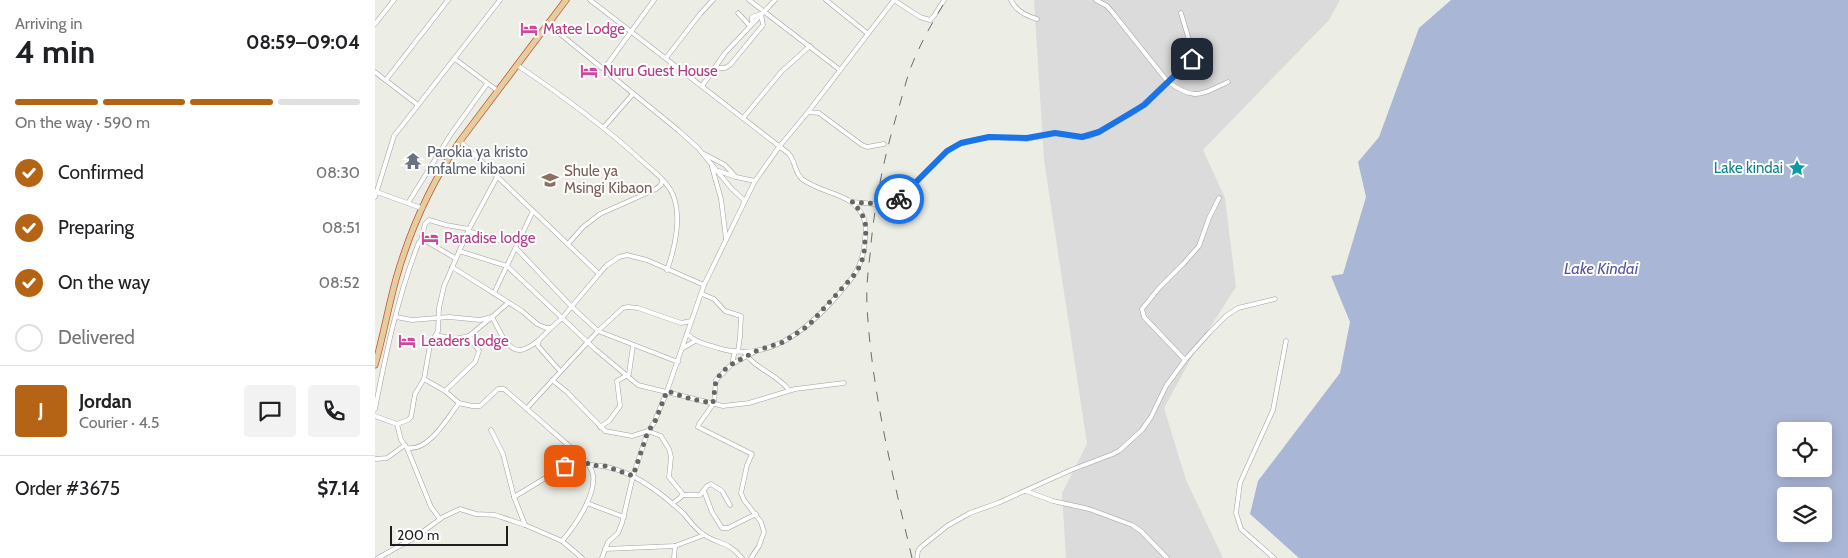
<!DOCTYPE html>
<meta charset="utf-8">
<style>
:root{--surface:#fff;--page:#f2f2f2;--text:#202124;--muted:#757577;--line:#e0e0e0;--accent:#b56416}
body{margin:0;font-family:Cabin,sans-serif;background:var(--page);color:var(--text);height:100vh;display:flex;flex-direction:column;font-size:19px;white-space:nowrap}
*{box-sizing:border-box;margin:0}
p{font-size:16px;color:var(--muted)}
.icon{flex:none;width:28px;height:28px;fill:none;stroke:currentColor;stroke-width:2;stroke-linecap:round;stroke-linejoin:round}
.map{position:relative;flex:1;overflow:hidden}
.panel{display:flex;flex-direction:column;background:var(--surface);width:375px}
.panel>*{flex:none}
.fabs{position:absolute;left:1402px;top:422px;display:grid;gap:10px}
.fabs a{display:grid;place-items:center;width:55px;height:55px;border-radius:5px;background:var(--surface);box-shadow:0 2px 12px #0003;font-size:25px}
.scale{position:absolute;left:15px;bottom:12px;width:118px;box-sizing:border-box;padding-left:5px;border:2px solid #1e1e1e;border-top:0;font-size:14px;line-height:18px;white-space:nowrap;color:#1e1e1e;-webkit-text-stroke:4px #fff;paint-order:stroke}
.pin{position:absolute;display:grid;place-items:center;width:42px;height:42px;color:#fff;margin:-21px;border-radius:10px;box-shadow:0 2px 8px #0006}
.courier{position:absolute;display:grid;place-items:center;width:50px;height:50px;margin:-25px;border:4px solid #1a73e8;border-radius:50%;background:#fff;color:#222;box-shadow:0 1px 6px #0007}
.head em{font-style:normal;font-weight:800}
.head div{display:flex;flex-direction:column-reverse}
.head{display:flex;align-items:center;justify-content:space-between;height:85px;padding:0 15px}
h1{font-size:32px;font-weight:800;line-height:38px}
.bar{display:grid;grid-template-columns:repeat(4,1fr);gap:8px 5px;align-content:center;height:60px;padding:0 15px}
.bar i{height:6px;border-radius:4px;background:var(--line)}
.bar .active{background:var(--accent)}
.bar p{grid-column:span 4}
.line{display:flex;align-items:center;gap:12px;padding:0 15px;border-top:1px solid var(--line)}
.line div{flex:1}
.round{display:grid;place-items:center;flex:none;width:52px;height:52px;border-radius:5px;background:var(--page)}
ol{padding:0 15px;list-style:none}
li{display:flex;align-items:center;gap:15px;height:55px}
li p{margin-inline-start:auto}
li .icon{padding:5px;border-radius:50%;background:var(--accent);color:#fff;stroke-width:4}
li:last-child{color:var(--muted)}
li i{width:28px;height:28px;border:2px solid var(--line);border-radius:50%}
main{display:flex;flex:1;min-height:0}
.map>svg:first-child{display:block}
.residential{fill:#dcdbdb}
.water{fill:#aab6d6;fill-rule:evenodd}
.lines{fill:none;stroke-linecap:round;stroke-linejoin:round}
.minor-casing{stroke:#9f9f9f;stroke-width:5}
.trunk-casing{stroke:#c64d37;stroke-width:7}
.minor{stroke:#fff;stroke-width:4}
.trunk{stroke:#e4ce9e;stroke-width:5.5}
.rail{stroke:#6c6c6c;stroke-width:1;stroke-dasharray:10 10;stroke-linecap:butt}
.done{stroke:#666764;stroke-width:5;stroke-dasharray:0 9}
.route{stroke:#1a73e8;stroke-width:6}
.labels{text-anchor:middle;stroke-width:4;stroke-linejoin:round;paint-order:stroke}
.hotel-label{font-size:15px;fill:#b23c85;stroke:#fff;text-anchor:start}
.worship-label{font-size:15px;fill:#5b616d;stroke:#fff;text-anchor:start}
.culture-label{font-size:15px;fill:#0d838f;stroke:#fff;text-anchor:end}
.education-label{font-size:15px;fill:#785e54;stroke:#fff;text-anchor:start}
.water-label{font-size:16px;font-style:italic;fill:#5555a2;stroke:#fff}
</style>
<main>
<section class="panel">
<div class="head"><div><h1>4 min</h1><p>Arriving in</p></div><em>08:59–09:04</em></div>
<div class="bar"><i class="active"></i><i class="active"></i><i class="active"></i><i></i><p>On the way · 590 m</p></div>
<ol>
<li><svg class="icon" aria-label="check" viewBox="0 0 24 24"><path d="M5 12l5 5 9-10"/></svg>Confirmed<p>08:30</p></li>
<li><svg class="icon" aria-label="check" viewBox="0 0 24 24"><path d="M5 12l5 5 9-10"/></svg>Preparing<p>08:51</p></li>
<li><svg class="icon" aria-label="check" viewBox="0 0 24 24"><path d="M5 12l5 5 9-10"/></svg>On the way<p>08:52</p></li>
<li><i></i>Delivered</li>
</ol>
<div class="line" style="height:90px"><b class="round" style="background:var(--accent);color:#fff">J</b><div><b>Jordan</b><p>Courier · 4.5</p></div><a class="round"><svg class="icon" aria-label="chat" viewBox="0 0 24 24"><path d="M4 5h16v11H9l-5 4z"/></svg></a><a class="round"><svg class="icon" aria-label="phone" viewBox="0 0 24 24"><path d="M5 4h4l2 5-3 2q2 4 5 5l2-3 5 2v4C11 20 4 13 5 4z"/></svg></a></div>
<div class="line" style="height:65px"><div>Order #3675</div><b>$7.14</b></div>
</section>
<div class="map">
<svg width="1473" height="558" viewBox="0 0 1473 558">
<rect width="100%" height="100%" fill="#eceee5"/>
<path class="residential" d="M659,0h306l-11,20 -126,130 22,48 11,89 -38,59 -34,62 22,72 37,78h-157l-4,-65 25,-49 -43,-284z"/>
<path class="water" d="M1076,0h397v558h-549l-49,-44 8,-33 82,-108 10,-51 -19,-46 12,-2 23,-77 -8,-35 21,-25 40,-109zM1411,431h38v38h-38zM1411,496h38v38h-38z"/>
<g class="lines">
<g class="minor-casing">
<g id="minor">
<path d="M215,0l198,153c8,8 6,19 14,26 21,16 52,13 62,40 2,6 2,12 1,19 -1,27 -11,39 -29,59 -31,35 -69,66 -118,51 -12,-4 -21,-5 -31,-14"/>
<path d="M374,0l91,70"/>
<path d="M451,0l41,33"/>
<path d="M519,0l26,17 10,3 4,-4 10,-16"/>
<path d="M636,0c5,11 15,16 26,19"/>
<path d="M721,0l11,6 6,7 55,69c28,19 31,13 60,0"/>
<path d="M363,13l12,13"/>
<path d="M0,24l19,-24"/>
<path d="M173,24l130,106 20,18 34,41 13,12"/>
<path d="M291,58l34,-44 13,-14"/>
<path d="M80,59l43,32"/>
<path d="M142,65c43,29 86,60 125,96 11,10 25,20 31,34 9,22 2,53 -6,75"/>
<path d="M339,68h11l5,-3 33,-40 -2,-11 -9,3v7"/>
<path d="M229,69l50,-69"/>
<path d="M0,72l43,33"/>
<path d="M11,80l62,-80"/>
<path d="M327,86l23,-33 50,-53"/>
<path d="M433,112l11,1 43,32 5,2 17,-3"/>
<path d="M368,118l39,-47 28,-25"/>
<path d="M229,127l29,-33"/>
<path d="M85,141l139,133"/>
<path d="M329,154l21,11 11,12 19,4"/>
<path d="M337,167l9,32 5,40"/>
<path d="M344,171l17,6"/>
<path d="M2,192l44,16"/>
<path d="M0,197l19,-61 106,-136"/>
<path d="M477,202l24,2 22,-4 49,-49 8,-5 14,-5 20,-4 38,2 28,-6 27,4 8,-1 46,-25 56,-52 -3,-19 -8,-27"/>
<path d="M33,203l43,-69 36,-50"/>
<path d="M93,231l37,11"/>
<path d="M46,240l4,-16 4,-4 17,5 23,4"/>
<path d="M193,244l15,-17 17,-13 56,-25 5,-4 1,-6"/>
<path d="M141,248l55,58 27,25 80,31"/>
<path d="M84,251l48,15 88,83 43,36 85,21 26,-3 46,-14 49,-6"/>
<path d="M77,267l70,44 15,13 9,4h5l11,-10 37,-44 7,-8 13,-9 8,-2 20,5 57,25"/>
<path d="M119,293l39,-82"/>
<path d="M327,294l12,5 11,12 16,5 -1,21 -2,14"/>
<path d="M21,317l16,3 37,-3 31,3 12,-3 16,-14"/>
<path d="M176,328l-12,12 -1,6 22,25"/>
<path d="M61,335l19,4 14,-3 10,15 -4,11 -30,29"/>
<path d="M94,336l23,-19c6,10 15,35 29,33 6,-1 13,-6 18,-10"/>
<path d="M308,348l12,-7"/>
<path d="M360,351l-3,13 -16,16 -2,23 -15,21 -1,3 54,27 -5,11 -6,28 3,7 17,22 3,10 -5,14 -8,12"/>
<path d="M369,352c11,17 33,22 45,38"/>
<path d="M810,360l-41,-43 -2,-8 17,-21 25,-25 15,-17 10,-28 10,-20"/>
<path d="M359,363l20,-11"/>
<path d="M49,379l21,12 14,12"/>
<path d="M177,380l15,12 38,39 27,5 16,-5 13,5 8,13 2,8 -2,20 13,16 -1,4 -9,7"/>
<path d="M152,408l71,-77 25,-23 5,-1 10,1 43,15 10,-2"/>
<path d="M0,409c11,-56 23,-114 44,-167l5,-2 31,18"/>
<path d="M0,416l22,8 4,16 6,8c22,4 41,-31 52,-45l13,3h8l18,-17h6l79,69c4,5 9,10 10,17 3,21 -18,51 -31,66"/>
<path d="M22,424l11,-4 3,-3 4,-23 9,-15 6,-34 8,-14 1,-23 5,-22 25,-57 28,-52"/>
<path d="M225,427l9,-6 11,-15 -3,-25 12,-7 4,-29"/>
<path d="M116,430l12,24 11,43 11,28"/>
<path d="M32,448l24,59 9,12"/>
<path d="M1,459l11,-1 18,-13"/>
<path d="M214,465c37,0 69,25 95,49 6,7 11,15 19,20 15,11 24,6 39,24"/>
<path d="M329,491l8,21 10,16h6l28,-14"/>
<path d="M651,491l27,10 36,8 43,16 9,6 26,27"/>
<path d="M307,495h18l7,-9 4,-2 11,7 8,14"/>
<path d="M139,497l51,-31 18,-8"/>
<path d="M212,503l37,14"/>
<path d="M230,549l70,-3 29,-11"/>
<path d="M3,558l36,-20 29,-21 17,-8 16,5 19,1 30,10 37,16 20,17"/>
<path d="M227,558l6,-16 10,-9 4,-10 11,-47 15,-45 6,-8 13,-32 37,-106 41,-84 10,-20 24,-34 29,-35 86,-112"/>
<path d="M299,558l1,-12"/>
<path d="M542,558l1,-7 3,-4 26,-21 23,-13 28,-10 73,-33 42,-16 7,-4 22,-20 9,-13 15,-31 19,-26 24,-27 17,-17 12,-8 37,-9"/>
<path d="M899,558l-33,-29 -5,-16 4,-30 33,-73 13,-69"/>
</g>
</g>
<g class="trunk-casing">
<path id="trunk" d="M0,365c8,-28 13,-57 21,-86 14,-49 35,-96 64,-138l106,-141"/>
</g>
<use href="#minor" class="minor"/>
<use href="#trunk" class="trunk"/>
<path class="rail" d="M537,558c-19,-81 -41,-170 -45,-253 -1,-17 1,-33 3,-50 4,-50 14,-99 29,-148 4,-13 7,-27 12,-40 9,-23 22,-46 35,-67"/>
</g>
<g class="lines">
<path class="done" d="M190,466l18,-8 6,7 16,1 28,10 15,-45 6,-7 13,-33 24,8 22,4 3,-23 7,-9 9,-7 24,-13 27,-9 25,-16 47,-52 6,-10 3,-11 2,-23 -1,-9 -4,-9 -9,-10c13,1 37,4 47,-3"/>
<path class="route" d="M524,199l48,-48 14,-8 28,-6 38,1 28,-5 27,4 17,-5 45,-27 48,-46"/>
</g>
<defs>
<g id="hotel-bare" transform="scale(1.35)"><path d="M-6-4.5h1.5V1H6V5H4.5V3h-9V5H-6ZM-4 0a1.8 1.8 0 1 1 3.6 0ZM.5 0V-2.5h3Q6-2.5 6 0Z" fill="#d1479c" stroke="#fff" stroke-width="2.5" paint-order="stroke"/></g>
<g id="temple-bare" transform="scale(1.35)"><path d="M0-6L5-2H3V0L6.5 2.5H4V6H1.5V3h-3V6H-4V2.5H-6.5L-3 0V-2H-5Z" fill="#6b7280" stroke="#fff" stroke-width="2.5" paint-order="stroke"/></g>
<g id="sight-bare" transform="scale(1.35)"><path d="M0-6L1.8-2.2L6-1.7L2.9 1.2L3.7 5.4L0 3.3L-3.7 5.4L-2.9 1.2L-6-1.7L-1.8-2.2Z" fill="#0f9aa8" stroke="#fff" stroke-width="2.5" paint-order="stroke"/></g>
<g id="school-bare" transform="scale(1.35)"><path d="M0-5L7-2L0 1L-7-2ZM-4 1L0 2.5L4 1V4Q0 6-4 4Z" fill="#8d6e63" stroke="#fff" stroke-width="2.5" paint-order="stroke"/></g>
</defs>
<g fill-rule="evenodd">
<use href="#hotel-bare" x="154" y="29"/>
<use href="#hotel-bare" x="214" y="71"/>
<use href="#temple-bare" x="38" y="161"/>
<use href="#sight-bare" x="1422" y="168"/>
<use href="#school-bare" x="175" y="180"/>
<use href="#hotel-bare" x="55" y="238"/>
<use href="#hotel-bare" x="32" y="341"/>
</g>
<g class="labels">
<g class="hotel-label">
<text x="168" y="34">Matee Lodge</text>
<text x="228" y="76">Nuru Guest House</text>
<text x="69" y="243">Paradise lodge</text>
<text x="46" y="346">Leaders lodge</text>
</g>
<g class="worship-label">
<text x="52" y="157">Parokia ya kristo<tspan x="52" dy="17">mfalme kibaoni</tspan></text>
</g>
<g class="culture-label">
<text x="1408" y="173">Lake kindai</text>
</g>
<g class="education-label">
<text x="189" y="176">Shule ya<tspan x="189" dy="17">Msingi Kibaon</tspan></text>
</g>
<g class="water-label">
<text x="1226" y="274">Lake Kindai</text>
</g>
</g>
</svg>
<div class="fabs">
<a><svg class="icon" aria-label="locate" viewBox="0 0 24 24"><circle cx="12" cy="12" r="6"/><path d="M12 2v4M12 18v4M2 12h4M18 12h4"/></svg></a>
<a><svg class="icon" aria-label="layers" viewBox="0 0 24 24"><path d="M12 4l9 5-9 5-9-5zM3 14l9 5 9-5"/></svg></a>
</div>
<div class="scale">200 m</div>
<div class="pin" style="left:190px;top:466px;background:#ea580c"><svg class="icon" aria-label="bag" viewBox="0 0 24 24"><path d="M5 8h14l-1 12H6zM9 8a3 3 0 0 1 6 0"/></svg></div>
<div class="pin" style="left:817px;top:59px;background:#1f2937"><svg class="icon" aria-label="home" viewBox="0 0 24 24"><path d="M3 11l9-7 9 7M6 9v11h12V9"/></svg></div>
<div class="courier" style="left:524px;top:199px"><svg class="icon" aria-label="bike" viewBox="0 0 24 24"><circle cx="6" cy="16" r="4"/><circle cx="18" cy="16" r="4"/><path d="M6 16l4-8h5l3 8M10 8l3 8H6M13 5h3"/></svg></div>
</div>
</main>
